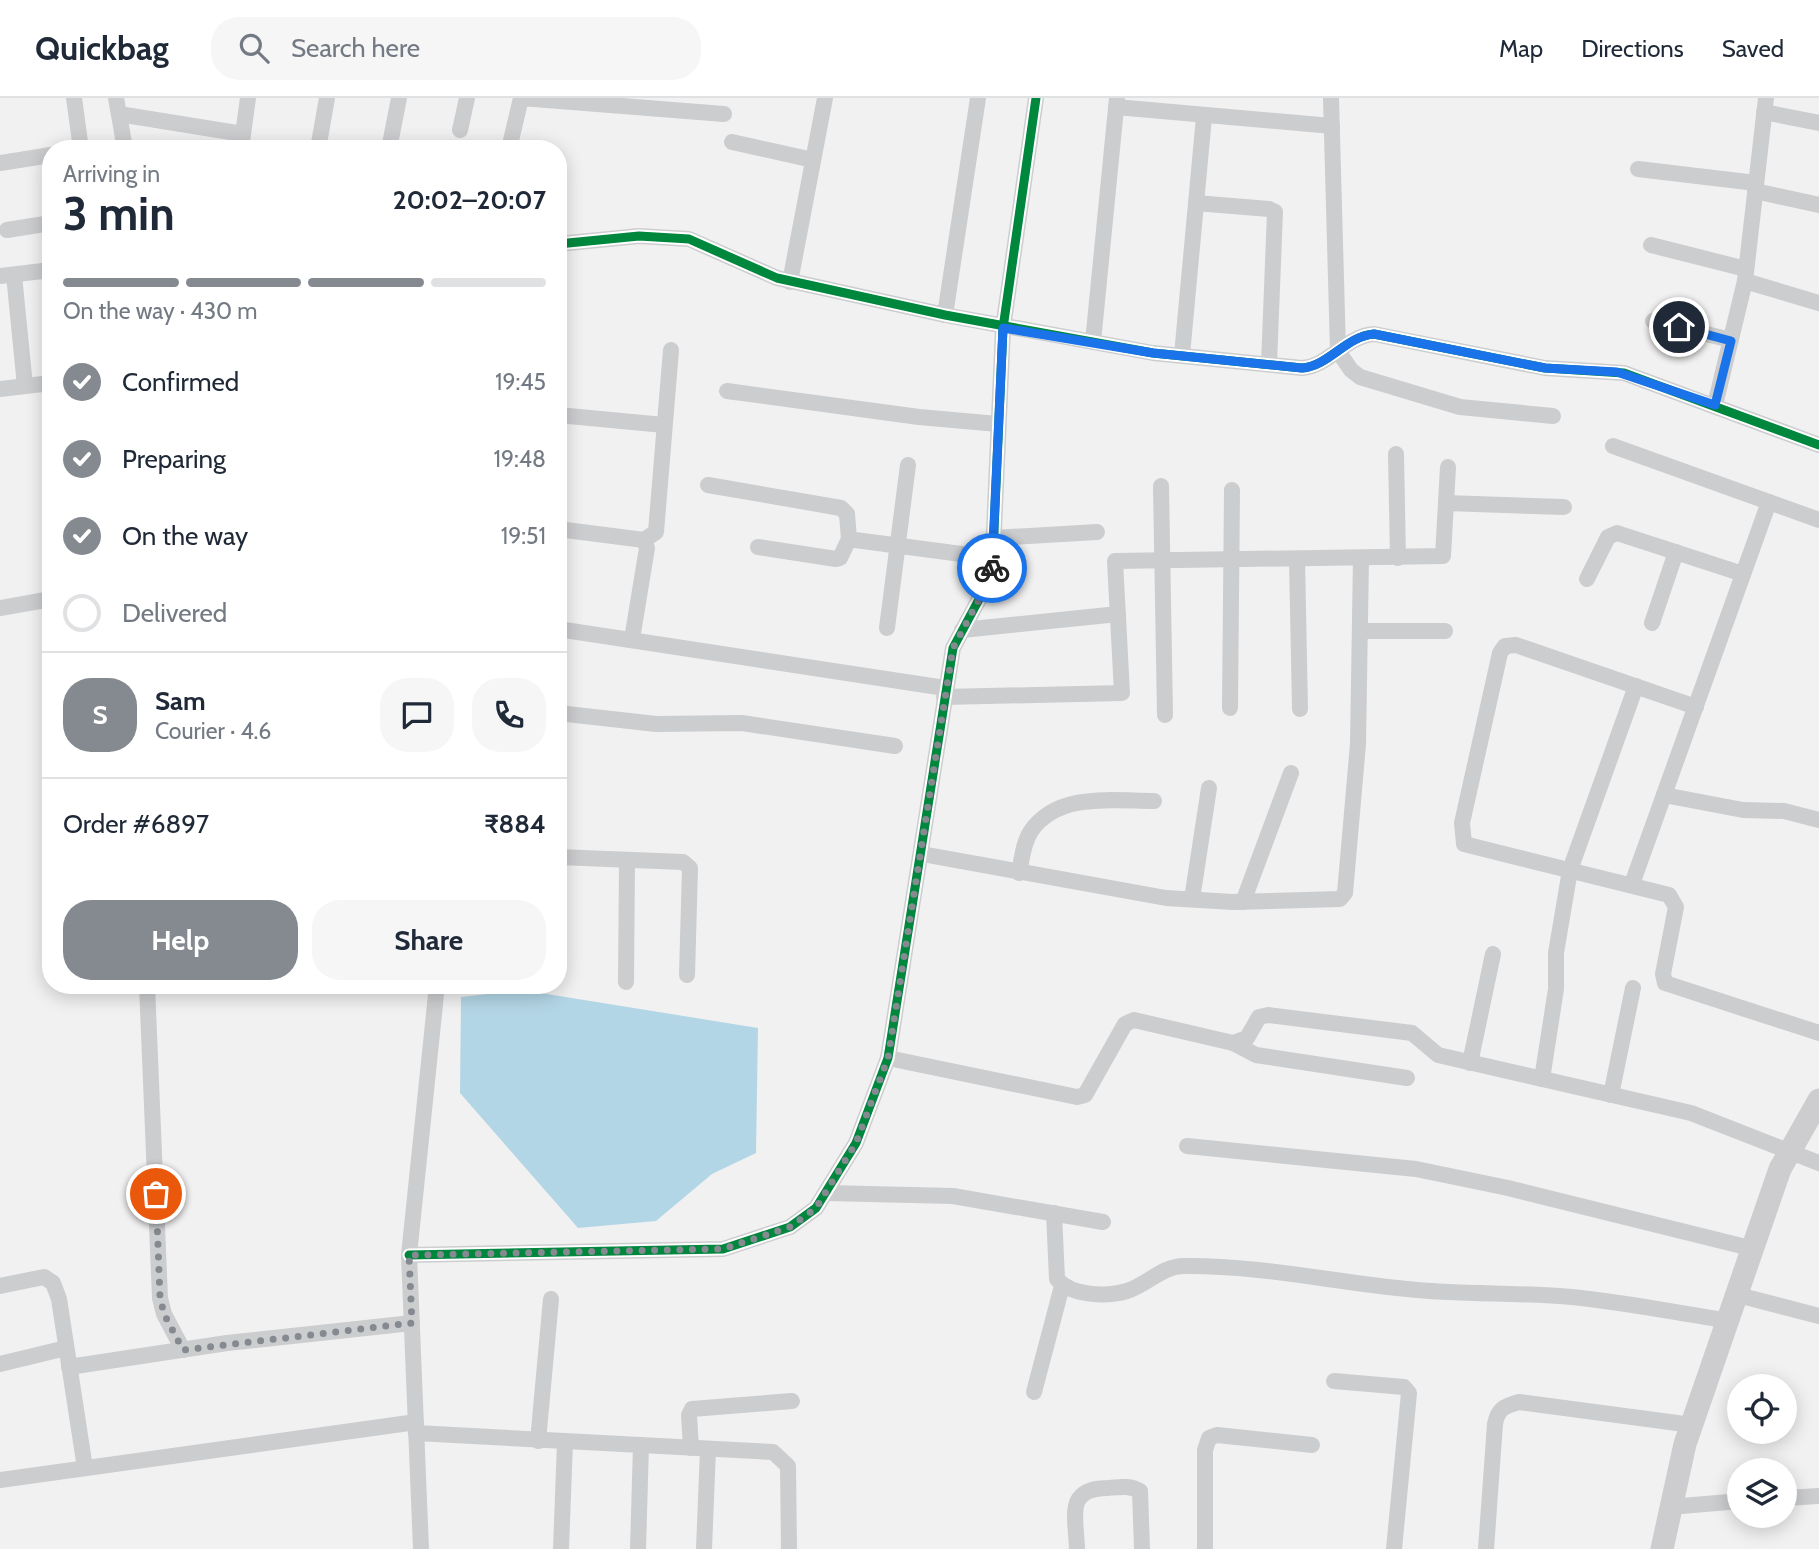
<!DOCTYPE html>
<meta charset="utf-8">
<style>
:root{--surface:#fff;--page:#f6f6f7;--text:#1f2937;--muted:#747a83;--line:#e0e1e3;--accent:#858a90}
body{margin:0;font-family:Cabin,sans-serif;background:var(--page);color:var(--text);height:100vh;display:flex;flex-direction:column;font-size:26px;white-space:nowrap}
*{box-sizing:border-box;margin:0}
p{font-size:23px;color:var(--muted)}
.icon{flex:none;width:38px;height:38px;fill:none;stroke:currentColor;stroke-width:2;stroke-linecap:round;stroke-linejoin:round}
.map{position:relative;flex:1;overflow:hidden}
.sheet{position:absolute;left:42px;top:42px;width:525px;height:854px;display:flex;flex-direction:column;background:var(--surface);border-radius:28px;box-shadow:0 4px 18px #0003}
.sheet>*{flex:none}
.tools{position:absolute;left:1727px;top:1276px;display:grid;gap:14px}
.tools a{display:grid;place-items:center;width:70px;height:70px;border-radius:50%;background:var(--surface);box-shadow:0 4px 18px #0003;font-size:35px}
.pin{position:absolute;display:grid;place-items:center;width:60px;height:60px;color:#fff;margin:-30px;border:4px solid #fff;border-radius:50%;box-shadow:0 2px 7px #0007}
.courier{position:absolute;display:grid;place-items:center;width:70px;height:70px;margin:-35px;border:5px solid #1a73e8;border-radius:50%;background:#fff;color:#222;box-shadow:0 2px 9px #0007}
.summary em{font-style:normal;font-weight:700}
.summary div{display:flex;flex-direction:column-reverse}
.summary{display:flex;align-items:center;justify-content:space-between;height:119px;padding:0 21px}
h1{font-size:46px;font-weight:700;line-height:52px}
.bar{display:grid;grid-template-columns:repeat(4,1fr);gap:10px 7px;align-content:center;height:84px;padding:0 21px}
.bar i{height:9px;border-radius:5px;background:var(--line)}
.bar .current{background:var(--accent)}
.bar p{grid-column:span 4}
.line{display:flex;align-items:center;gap:18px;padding:0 21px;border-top:2px solid var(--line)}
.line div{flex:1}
.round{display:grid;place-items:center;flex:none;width:74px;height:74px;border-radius:28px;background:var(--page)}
ol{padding:0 21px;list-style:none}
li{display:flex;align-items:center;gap:21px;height:77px}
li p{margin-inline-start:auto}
li .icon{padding:7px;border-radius:50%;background:var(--accent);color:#fff;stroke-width:4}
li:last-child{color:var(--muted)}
li i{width:38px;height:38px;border:4px solid var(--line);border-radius:50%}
.action{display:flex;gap:14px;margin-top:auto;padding:14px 21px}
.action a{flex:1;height:80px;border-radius:28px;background:var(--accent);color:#fff;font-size:28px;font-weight:700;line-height:80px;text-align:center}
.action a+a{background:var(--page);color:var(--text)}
header{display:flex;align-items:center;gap:42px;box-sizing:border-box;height:98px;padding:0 35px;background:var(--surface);border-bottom:2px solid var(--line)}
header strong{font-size:33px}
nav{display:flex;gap:38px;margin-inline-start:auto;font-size:24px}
.search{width:490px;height:63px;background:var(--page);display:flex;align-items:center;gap:18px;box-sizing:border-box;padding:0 24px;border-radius:28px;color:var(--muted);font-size:26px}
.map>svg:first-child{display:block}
.water{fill:#b3d6e6}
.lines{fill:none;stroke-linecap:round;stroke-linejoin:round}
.street{stroke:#cccdcf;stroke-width:16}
.secondary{stroke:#cdcdd0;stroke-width:23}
.cycleway-casing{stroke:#fff;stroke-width:13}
.cycleway{stroke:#00873e;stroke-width:9}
.done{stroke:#858a90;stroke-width:7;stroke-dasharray:0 12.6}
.route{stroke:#1a73e8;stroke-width:9}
</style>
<header>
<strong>Quickbag</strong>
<div class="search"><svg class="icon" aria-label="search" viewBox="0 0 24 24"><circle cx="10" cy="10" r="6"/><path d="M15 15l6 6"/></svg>Search here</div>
<nav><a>Map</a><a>Directions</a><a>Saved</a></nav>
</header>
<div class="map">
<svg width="1819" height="1451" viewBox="0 0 1819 1451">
<rect width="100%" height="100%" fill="#f2f1f1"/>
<path class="water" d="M522,892l236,38 -2,125 -44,21 -56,47 -78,7 -118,-135 1,-96z"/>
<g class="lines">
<g class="street">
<path d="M74,0l7,51"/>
<path d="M116,0l9,51"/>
<path d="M1331,0l7,253 13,19 9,7 100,30 93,9"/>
<path d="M1116,9l216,19"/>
<path d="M1764,14l55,11"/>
<path d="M119,16l124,20"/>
<path d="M460,32l7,-32"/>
<path d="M732,44l81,18"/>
<path d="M241,51l7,-51"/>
<path d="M318,51l9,-51"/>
<path d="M389,51l10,-51"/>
<path d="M509,51l12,-51 203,16"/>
<path d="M0,65l51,-8"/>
<path d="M1638,71l118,14"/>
<path d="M1755,93l64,14"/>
<path d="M1196,105l73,6 6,3 -6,152"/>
<path d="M7,132l44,-7"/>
<path d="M558,146l81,-8 50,3 88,39 168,37 208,38 149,15c27,-2 44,-32 72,-34l171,34 79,5 195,72"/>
<path d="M1651,147l95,24"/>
<path d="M14,177l11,111"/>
<path d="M0,178l51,-6"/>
<path d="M1745,183l74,22"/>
<path d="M790,184l35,-184"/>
<path d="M945,217l33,-217"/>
<path d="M1653,223l78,19"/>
<path d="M1093,244l24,-244"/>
<path d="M1182,257l22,-238"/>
<path d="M0,291l51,-6"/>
<path d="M727,293l192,26 79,7"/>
<path d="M1715,307l30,-124 21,-183"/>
<path d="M558,317l106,10"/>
<path d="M1613,348l206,74"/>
<path d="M1396,356l2,104"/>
<path d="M708,387l133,23 6,6 2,25 6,1 137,18"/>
<path d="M1161,388l4,229"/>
<path d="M1446,405l118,4"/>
<path d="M558,431l86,11 3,8 -15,91"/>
<path d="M993,440l104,-6"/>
<path d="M644,442l12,-8 15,-182"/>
<path d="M758,449l78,12 4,-1 9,-19"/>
<path d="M1297,461l3,150"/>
<path d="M1587,481l21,-42 9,-4 126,41"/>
<path d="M0,510l51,-9"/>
<path d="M1652,525l24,-71"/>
<path d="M887,530l21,-163"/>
<path d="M558,531l387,59"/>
<path d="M962,532l156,-16"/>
<path d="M1360,533h85"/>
<path d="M944,599l178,-4 -7,-132 328,-5 5,-89"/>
<path d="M1696,609l-180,-62 -11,1 -5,7 -38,170 2,21 205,51 7,12 -13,67 2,9 154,50"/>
<path d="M1230,610l2,-218"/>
<path d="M558,615l98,11 86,-1 153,23"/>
<path d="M1664,697l79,15 41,1 35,9"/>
<path d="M922,756l244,44 67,4 107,-3 5,-6 13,-149 3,-186"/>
<path d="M558,759l125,5 7,6 -3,107"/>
<path d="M1019,775c3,-14 4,-30 12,-42 27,-39 82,-30 123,-30"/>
<path d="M1632,786l137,-382"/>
<path d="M1192,801l17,-111"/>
<path d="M1243,804l48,-129"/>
<path d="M626,884l1,-122"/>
<path d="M147,887l13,313 4,16 19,36"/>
<path d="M1233,945l23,12 151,23"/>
<path d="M888,960l189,39 8,-2 40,-71 9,-4 99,23 14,-5 12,-21 9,-2 144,18 26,22 253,58 128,50"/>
<path d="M1470,965l23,-109"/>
<path d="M1542,981l14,-90v-36l14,-83 66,-184"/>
<path d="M1611,997l22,-107"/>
<path d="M1187,1048l229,23 92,19 246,61"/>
<path d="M826,1095l127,3 150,26"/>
<path d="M1054,1115l3,66c14,17 50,18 70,12 20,-6 35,-25 57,-25 74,-1 149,16 223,23 54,6 110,3 165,8 52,5 105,16 158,24"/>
<path d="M409,1157l314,-6 67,-22 26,-19 40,-65 32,-85 65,-410 39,-73 11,-247 33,-230"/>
<path d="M0,1188l44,-9 9,6 6,16 26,169"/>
<path d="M1738,1197l81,21"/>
<path d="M0,1266l66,-16"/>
<path d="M69,1269l158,-24 185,-20"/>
<path d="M1334,1283l70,6 5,6 -15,156"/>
<path d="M1034,1294l28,-106"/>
<path d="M416,1335l357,19 15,14 1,83"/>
<path d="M538,1343l13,-142"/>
<path d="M691,1350l-2,-33 3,-6 100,-8"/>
<path d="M0,1382l416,-58"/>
<path d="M1785,1400l34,-2"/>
<path d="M1670,1409l70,-6"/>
<path d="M421,1451l-12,-294 28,-270"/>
<path d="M561,1451l4,-107"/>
<path d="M638,1451l3,-104"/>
<path d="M704,1451l4,-100"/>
<path d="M1077,1451c-1,-33 -12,-60 30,-61 12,-1 23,-3 33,3l2,58"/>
<path d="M1205,1451v-99l4,-12 8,-3 95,10"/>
<path d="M1486,1451l9,-125c3,-16 10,-18 24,-22l173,23"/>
</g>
<path class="secondary" d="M1662,1451l23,-105 95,-275 39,-69"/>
<g class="cycleway-casing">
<g id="cycleway">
<path d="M558,146l81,-8 50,3 88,39 168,37 208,38 149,15c27,-2 44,-32 72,-34l171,34 79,5 195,72"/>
<path d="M409,1157l314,-6 67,-22 26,-19 40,-65 32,-85 65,-410 39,-73 11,-247 33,-230"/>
</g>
</g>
<use href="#cycleway" class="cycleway"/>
</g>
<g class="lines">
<path class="done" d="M156,1096l4,103 4,17 19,36 229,-27 -3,-68 314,-6 67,-22 26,-19 40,-65 32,-85 65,-410 39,-73v-7"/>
<path class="route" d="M992,470l11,-240 150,25 149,15c27,-2 44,-32 72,-34l171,34 72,4 98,33 16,-64 -52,-14"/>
</g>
</svg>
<div class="tools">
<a><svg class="icon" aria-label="locate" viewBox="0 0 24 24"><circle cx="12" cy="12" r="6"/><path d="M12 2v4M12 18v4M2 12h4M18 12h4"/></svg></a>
<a><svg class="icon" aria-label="layers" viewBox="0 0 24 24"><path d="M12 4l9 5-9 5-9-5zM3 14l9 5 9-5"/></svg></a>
</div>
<div class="pin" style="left:156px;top:1096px;background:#ea580c"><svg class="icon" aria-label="bag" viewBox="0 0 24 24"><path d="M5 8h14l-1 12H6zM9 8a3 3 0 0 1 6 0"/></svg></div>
<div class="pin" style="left:1679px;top:229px;background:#1f2937"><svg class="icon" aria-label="home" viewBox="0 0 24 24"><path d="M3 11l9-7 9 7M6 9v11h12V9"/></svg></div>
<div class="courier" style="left:992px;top:470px"><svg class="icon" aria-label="bike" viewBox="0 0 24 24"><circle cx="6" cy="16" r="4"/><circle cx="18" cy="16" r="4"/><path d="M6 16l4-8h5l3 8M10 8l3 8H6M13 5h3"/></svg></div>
<section class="sheet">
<div class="summary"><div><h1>3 min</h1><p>Arriving in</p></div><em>20:02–20:07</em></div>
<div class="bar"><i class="current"></i><i class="current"></i><i class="current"></i><i></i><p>On the way · 430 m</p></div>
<ol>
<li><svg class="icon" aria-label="check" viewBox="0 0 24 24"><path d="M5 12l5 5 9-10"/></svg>Confirmed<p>19:45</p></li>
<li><svg class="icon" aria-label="check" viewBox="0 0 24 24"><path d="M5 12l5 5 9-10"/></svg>Preparing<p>19:48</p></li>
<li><svg class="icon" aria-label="check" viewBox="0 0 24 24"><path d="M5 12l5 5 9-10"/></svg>On the way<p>19:51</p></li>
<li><i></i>Delivered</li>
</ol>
<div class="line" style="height:126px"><b class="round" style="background:var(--accent);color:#fff">S</b><div><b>Sam</b><p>Courier · 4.6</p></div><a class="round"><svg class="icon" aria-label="chat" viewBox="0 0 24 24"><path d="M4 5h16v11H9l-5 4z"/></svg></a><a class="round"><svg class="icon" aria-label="phone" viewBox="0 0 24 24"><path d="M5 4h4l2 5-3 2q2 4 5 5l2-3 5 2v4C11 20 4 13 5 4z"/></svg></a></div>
<div class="line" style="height:91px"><div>Order #6897</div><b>₹884</b></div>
<div class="action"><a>Help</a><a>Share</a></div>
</section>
</div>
